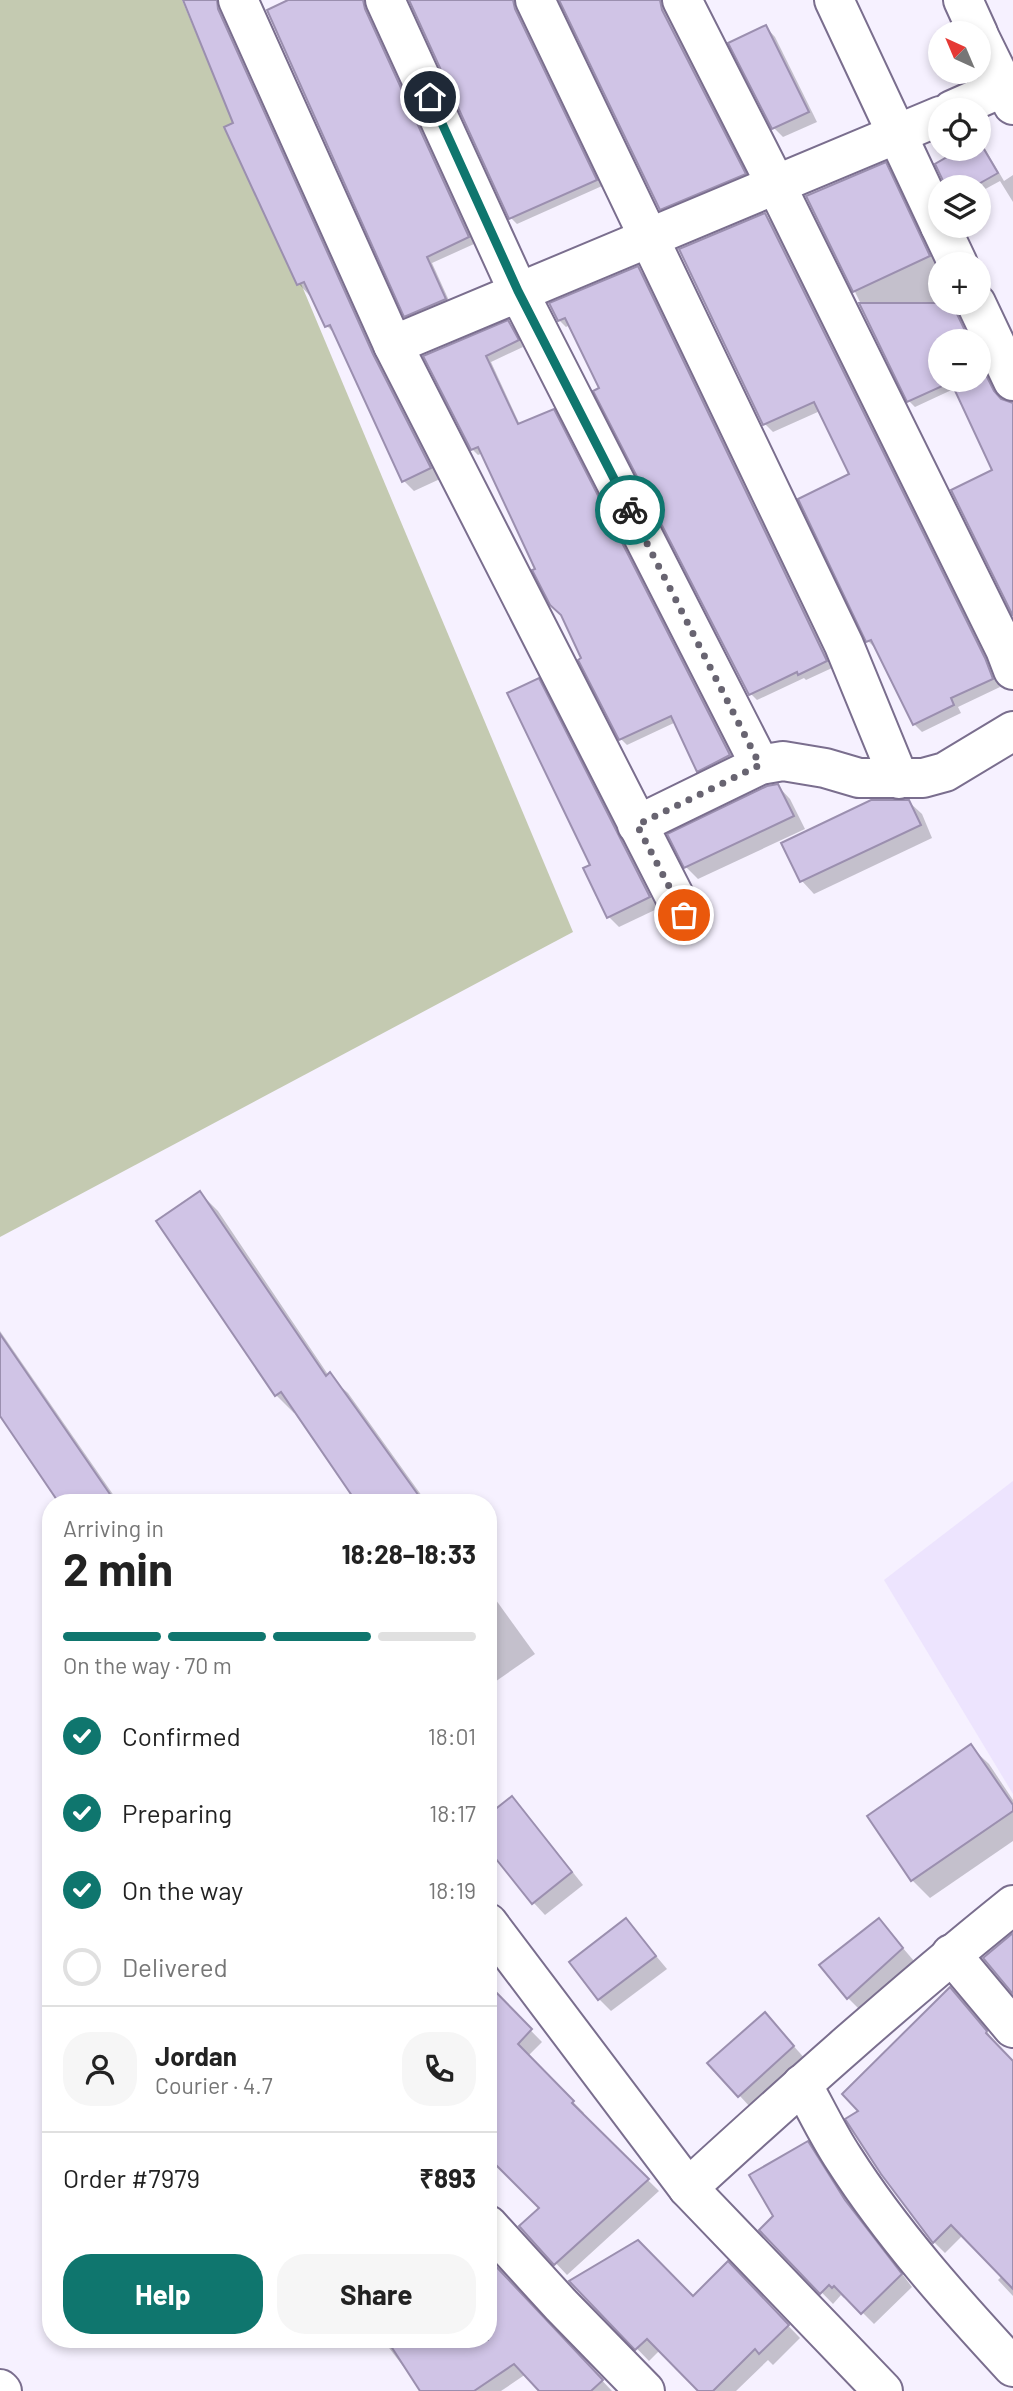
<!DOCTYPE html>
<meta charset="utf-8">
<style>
:root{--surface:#fff;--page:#f6f6f6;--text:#222;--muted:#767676;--line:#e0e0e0;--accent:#0f766e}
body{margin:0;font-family:Barlow,sans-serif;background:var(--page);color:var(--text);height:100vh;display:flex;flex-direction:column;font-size:26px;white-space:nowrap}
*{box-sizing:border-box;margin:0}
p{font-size:23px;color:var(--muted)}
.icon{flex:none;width:38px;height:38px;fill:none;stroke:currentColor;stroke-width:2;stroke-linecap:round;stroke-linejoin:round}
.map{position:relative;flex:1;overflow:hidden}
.details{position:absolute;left:42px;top:1494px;width:455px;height:854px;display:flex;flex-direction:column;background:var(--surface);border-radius:28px;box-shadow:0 4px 10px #0003}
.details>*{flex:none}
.needle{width:46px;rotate:316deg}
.fabs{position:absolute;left:928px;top:21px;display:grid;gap:14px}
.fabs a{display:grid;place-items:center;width:63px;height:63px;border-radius:50%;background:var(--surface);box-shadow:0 4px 10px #0003;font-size:35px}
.pin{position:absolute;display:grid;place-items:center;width:60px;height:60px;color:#fff;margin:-30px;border:4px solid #fff;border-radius:50%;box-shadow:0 2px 7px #0007}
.courier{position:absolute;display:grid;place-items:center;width:70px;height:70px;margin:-35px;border:5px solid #0f766e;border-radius:50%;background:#fff;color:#222;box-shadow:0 2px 9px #0007}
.head em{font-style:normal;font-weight:700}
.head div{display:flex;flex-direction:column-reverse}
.head{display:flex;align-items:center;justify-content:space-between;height:119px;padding:0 21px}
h1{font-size:46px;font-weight:700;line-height:52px}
.bar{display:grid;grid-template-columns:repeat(4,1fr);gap:10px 7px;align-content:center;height:84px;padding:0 21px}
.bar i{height:9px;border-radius:5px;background:var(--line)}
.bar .active{background:var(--accent)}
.bar p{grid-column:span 4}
.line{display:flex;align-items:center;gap:18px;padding:0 21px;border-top:2px solid var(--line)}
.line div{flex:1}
.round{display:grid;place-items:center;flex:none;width:74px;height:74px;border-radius:28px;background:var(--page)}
ol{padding:0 21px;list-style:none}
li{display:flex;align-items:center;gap:21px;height:77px}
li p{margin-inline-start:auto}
li .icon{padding:7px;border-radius:50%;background:var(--accent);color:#fff;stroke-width:4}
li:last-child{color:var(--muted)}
li i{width:38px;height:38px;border:4px solid var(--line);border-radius:50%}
.primary-button{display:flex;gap:14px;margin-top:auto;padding:14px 21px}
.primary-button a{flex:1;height:80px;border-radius:28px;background:var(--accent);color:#fff;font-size:28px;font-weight:700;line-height:80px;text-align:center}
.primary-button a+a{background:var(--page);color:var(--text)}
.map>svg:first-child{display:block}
.built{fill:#ede4fe}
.green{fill:#c4cab1}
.shadow{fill:#0003}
.building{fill:#d0c4e6;stroke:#9b8faf;stroke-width:2}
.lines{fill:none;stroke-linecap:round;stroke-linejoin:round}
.minor-casing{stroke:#7a6e8e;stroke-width:42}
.minor{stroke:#fff;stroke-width:38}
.done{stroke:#686471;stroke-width:7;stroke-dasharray:0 12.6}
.route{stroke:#0f766e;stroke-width:9}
</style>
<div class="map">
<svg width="1013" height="2391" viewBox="0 0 1013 2391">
<rect width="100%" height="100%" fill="#f6f1ff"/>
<path class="built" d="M1013,1481v313l-129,-214z"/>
<path class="green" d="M0,0h182l391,932 -573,305z"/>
<g class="shadow">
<path d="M184,0h46l210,479 -26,12 -10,-10 -67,-145 -10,-10 -16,-32 -2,1 -10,-11z"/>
<path d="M292,0h79l-2,4 2,13 103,227 -42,19 19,42 -39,17 -6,-6z"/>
<path d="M411,0h110l-2,6 2,11 81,169 -85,38 -6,-6z"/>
<path d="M561,0h106l-1,7 2,11 83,162 -84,35 -6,-6z"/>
<path d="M766,27l9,10 42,85 -34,15 -9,-9z"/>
<path d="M978,141l6,6 20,34 9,-6v27l-13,-21 -22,12v-6h-30l-11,-22 28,-16h13z"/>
<path d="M886,164l6,7 48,101v31h22l-2,5 2,12 10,21h-32v39h38v-25l21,44 14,5v208l-16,-142 -39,-83 -43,20 -6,-6 -101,-204z"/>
<path d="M765,215l8,8 219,445 8,19 -42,20 3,6 -39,19 -8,-8 -38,-75 -8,-8 -17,-166 -31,-64 -47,21 -8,-8 -84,-174z"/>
<path d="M638,268l6,7 188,393 -26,12 -2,-2 -47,22 -7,-7 -180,-368 -4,2 -7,-7z"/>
<path d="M508,322l6,6 9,19 -32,15 29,63 33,-14 6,6 176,344 -31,15 -6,-5 -22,-49 -49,23 -6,-6 -40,-79 3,-1 -21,-44 -26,-45 -54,-117 -5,2 -6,-6 -46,-92z"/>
<path d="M538,680l11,11 110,217 -40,19 -10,-10z"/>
<path d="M778,786l12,13 15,30 -107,50 -12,-12z"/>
<path d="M909,802l13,12 10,24 -118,56 -12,-13 -19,-38z"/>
<path d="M200,1193l18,18 111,165 19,17 79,110h-68l-63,-92 -2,2 -18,-18z"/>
<path d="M0,1331l119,172h-58l-61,-90z"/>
<path d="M488,1589l47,65 -46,32 -1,-1z"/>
<path d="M971,1747l18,17 24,36v41l-83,57 -18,-18 -43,-63z"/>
<path d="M512,1799l12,12 59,74 -38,30 -12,-13z"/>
<path d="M626,1920l41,49 -56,42 -12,-12z"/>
<path d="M879,1920l35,41 -54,49 -12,-12z"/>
<path d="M488,1987l54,55 -14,14 56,57 -2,2 77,76 -92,84 -46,-49 21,-18z"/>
<path d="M961,2000l36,44 -1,1 17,18v233l-15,-16 4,-4 -39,-41 -18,18 -11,-11 -33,-42 -40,-89z"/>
<path d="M777,2027l29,33 -54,49 -42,-45z"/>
<path d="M807,2143l12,11 37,59 56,74 -38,37 -28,-28 -2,2 -3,-3 -8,9 -72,-74 14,-14z"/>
<path d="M488,2260l124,131h-71l-15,-17 -25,17h-79l-39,-51h105z"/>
<path d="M728,2263l72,75 -27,27 -5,-5 -32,31h-35l-41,-41 -11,11 -78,-80 122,17z"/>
</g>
<g class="building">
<path d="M183,0h34l1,9 155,345 58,114 -29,14 -72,-157 -5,2 -21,-45 -7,3 -73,-158 9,-4z"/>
<path d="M288,0h75l2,9 104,228 -42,20 19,42 -42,18 -137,-307z"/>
<path d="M409,0h104l2,9 82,171 -88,39z"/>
<path d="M559,0h101l2,10 84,164 -86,36z"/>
<path d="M766,25l43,87 -37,17 -44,-86z"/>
<path d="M978,139l20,34 -25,14h-27l-11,-23 26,-15h17z"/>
<path d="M886,162l44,94 -77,36 -47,-96z"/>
<path d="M765,213l220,445 8,21 -42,19 3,7 -41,20 -42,-85 -5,2 -68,-143 51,-25 -35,-72 -51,23 -84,-176z"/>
<path d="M638,266l189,395 -29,14 -1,-3 -48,23 -156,-304 6,-3 -34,-70 -7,3 -9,-18z"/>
<path d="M859,303h95l2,9 14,29h-30v39h38v-21l16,32 7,8 12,4v213l-62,-126 41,-20 -41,-88 -44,20z"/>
<path d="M508,320l11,20 -33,16 32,68 36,-15 176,346 -33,17 -26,-56 -52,24 -41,-80 3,-2 -20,-43 -11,-10 -18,-35 3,-1 -57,-122 -7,3 -48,-94z"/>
<path d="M539,678l111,219 -43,21 -24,-50 7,-3 -83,-172z"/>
<path d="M778,784l16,32 -110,52 -17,-34 100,-48z"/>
<path d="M871,800h38l12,25 -121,57 -19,-39z"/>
<path d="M200,1191l126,185 4,-4 94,131h-67l-76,-111 -6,4 -119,-175z"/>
<path d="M0,1334l46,67 70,102h-57l-59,-87z"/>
<path d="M971,1744l42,61v6l-102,70 -44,-65z"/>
<path d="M512,1796l60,76 -40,32 -44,-55v-34z"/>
<path d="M626,1918l30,38 -58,44 -29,-38z"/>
<path d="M879,1918l24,30 -56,51 -28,-34z"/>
<path d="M1013,1933v61l-30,-36z"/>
<path d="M488,1984l44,45 -14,15 56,57 -2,2 77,76 -95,86 -35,-39 20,-18 -51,-51z"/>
<path d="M950,1987l37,44 -1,2 27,28v228l-62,-64 -18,18 -52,-69 -36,-55 13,-8 -16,-17z"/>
<path d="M765,2012l29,34 -56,51 -31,-34z"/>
<path d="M808,2141l37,59 57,74 -41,40 -27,-28 -2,2 -3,-3 -9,9 -61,-64 14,-14 -24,-41z"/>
<path d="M638,2240l55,56 35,-35 61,64 -30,29 -4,-5 -42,42h-15l-51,-52 -12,11 -66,-69z"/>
<path d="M488,2258l115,122 -12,11h-52l-25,-27 -40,27h-54l-33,-51h101z"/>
</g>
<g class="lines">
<g class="minor-casing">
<g id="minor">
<path d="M238,0l155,345 291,570"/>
<path d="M385,0l133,291 242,474"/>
<path d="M535,0l309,645 55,134"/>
<path d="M682,0l94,185 229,464 8,21"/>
<path d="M834,0l106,226"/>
<path d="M963,0l15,33"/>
<path d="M978,34l35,71"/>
<path d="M952,110l61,-27"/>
<path d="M940,226l18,38"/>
<path d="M976,303l37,78"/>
<path d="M393,345l547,-229"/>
<path d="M637,825l123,-60 23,-4 42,7 34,10h64l22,-6 68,-41"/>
<path d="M488,1923l200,265 195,203"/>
<path d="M951,1954l62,74"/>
<path d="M802,2084c14,25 26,51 42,75 48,75 108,142 169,208"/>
<path d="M688,2188c106,-97 213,-193 325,-283"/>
<path d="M488,2225l73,80 84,86"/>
<path d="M0,2389l2,2"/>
</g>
</g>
<use href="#minor" class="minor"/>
</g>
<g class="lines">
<path class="done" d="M630,510l130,255 -123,60 47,90"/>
<path class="route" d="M430,97l88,194 112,219"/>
</g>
</svg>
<div class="fabs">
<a><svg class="needle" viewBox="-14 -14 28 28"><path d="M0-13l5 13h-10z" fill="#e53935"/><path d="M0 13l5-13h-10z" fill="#767676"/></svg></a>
<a><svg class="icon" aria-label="locate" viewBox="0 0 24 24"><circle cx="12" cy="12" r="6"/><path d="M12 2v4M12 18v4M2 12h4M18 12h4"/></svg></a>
<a><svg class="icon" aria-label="layers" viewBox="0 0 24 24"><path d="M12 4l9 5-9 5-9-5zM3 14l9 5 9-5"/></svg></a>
<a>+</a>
<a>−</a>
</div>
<div class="pin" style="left:684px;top:915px;background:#ea580c"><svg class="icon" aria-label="bag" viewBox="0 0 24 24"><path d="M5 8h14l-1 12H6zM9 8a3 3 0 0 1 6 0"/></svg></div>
<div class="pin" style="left:430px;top:97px;background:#1f2937"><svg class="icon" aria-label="home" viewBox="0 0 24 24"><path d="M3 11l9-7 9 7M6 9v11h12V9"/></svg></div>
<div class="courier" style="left:630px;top:510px"><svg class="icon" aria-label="bike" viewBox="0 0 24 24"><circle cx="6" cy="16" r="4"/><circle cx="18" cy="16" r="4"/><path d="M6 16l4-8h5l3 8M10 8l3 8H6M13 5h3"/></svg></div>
<section class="details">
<div class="head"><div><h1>2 min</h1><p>Arriving in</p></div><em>18:28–18:33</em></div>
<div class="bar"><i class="active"></i><i class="active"></i><i class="active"></i><i></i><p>On the way · 70 m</p></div>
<ol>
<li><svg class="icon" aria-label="check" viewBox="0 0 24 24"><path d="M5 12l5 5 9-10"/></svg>Confirmed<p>18:01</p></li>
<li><svg class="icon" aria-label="check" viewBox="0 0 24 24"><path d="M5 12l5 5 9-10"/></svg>Preparing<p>18:17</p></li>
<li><svg class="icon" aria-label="check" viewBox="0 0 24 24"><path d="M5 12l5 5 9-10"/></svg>On the way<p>18:19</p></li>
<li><i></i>Delivered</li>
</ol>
<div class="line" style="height:126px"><a class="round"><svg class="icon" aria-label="person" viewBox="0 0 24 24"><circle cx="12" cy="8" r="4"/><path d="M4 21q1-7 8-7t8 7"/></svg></a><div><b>Jordan</b><p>Courier · 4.7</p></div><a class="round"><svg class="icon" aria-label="phone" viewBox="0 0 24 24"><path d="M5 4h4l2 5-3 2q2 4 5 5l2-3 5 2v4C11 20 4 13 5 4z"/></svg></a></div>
<div class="line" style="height:91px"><div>Order #7979</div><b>₹893</b></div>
<div class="primary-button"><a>Help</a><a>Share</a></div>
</section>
</div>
